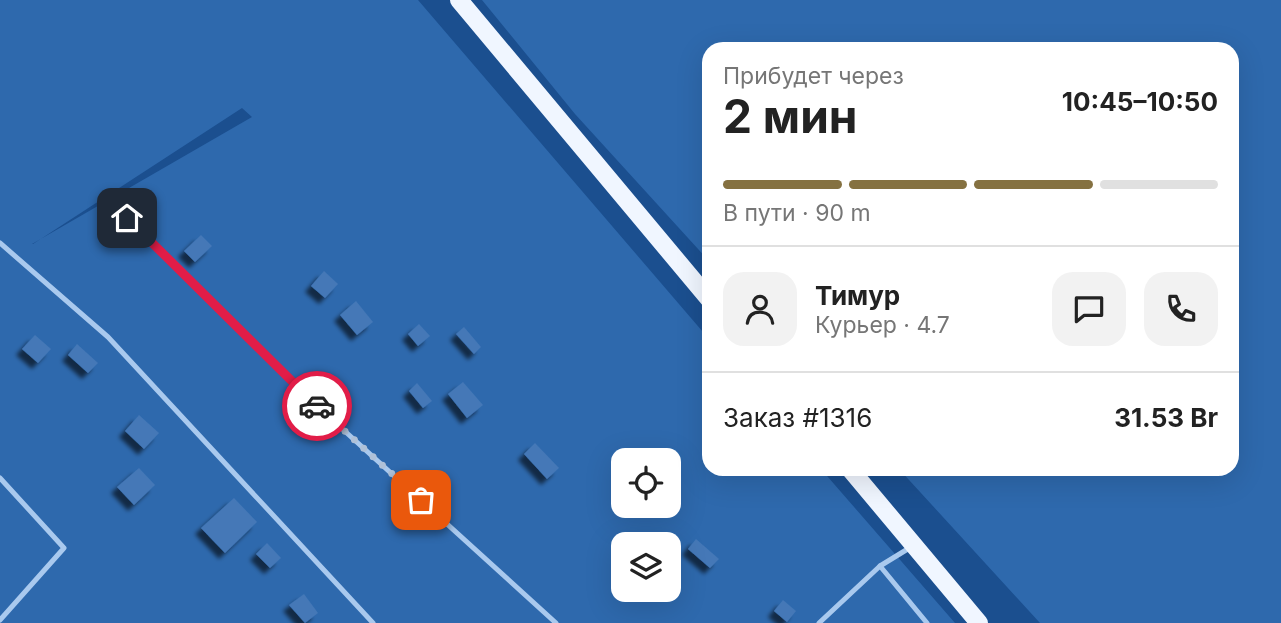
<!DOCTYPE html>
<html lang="ru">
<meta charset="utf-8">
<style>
:root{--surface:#fff;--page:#f2f2f2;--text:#222;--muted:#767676;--line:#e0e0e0;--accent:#857141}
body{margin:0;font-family:Inter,sans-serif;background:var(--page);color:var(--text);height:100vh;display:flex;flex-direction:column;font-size:26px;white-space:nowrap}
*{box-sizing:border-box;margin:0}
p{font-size:23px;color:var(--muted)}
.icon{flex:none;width:38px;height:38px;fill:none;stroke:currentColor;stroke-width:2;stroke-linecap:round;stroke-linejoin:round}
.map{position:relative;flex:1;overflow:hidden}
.side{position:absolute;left:702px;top:42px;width:537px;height:434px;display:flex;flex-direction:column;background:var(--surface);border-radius:21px;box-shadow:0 7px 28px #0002}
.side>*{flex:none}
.buttons{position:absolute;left:611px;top:448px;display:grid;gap:14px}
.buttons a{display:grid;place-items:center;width:70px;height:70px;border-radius:14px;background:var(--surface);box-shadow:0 7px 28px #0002;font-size:35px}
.pin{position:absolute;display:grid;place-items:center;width:60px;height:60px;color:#fff;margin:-30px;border-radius:14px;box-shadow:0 4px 10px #0006}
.courier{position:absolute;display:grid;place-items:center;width:70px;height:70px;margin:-35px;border:5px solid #e11d48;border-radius:50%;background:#fff;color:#222;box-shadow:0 2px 9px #0007}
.headline em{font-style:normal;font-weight:700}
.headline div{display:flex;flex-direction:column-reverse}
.headline{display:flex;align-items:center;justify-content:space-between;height:119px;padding:0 21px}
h1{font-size:46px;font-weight:700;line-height:52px}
.bar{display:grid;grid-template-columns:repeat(4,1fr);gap:10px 7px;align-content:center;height:84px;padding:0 21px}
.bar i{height:9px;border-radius:5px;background:var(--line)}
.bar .current{background:var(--accent)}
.bar p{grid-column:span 4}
.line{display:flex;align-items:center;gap:18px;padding:0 21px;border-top:2px solid var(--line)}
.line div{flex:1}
.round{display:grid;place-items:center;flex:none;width:74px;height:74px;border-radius:21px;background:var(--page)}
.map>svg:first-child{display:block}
.green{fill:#2e69ad;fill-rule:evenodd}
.building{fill:#4478b7;filter:url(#shadow)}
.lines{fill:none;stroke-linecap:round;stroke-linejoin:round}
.lane{stroke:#a9c9ee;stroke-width:5}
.primary{stroke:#f0f6ff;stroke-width:18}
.done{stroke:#afc1d8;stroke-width:7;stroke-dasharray:0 12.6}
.route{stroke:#e11d48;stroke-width:9}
</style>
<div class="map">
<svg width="1281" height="623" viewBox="0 0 1281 623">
<defs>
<filter id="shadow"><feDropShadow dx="-6" dy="6" stdDeviation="2" flood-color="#0009"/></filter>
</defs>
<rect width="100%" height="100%" fill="#1b4f8f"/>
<g class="green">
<path d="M0,0h418l291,339v130h112l134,154h-955zM242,108l10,9 -220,127h1zM623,460h45v46h-45zM623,544h45v46h-45z"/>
<path d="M482,0h799v623h-241l-141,-154h333v-420h-523v212l-134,-147z"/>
</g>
<g class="building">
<path d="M201,235l11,11 -17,16 -11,-11z"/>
<path d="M324,271l14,13 -13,14 -14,-12z"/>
<path d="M356,301l17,21 -16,13 -17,-20z"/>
<path d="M419,324l11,12 -12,10 -10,-12z"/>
<path d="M464,327l17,20 -7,7 -18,-20z"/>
<path d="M35,335l16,14 -13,14 -16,-14z"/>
<path d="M77,344l21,19 -10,10 -20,-18z"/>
<path d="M463,382l20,23 -16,13 -19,-24z"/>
<path d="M417,383l15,18 -9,7 -14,-17z"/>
<path d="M139,415l20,18 -15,16 -19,-18z"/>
<path d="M535,443l24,25 -12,11 -23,-25z"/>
<path d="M139,468l16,17 -21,20 -17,-18z"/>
<path d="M234,498l23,24 -32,31 -24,-25z"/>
<path d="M696,539l23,20 -9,9 -22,-19z"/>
<path d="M267,543l14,15 -11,10 -14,-14z"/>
<path d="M304,594l14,19 -13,10 -16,-18z"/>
<path d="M783,600l13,11 -9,11 -13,-11z"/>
</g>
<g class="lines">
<g class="lane">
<path d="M127,218l178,177 251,228"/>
<path d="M0,243l108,94 265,286"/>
<path d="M0,478l64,70 -64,72"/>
<path d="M880,566l47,57"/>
<path d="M819,623l61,-57 31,-19"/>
</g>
<g class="primary">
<path d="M459,0l250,299"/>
<path d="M850,469l129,154"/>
</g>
</g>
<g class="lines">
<path class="done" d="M317,406l104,94"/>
<path class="route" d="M127,218l190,188"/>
</g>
</svg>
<div class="buttons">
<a><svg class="icon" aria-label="locate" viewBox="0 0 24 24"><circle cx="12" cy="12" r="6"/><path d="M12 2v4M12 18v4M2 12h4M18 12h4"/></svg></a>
<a><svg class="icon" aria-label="layers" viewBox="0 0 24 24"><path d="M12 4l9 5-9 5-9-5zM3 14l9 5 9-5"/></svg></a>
</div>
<div class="pin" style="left:421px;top:500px;background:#ea580c"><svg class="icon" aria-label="bag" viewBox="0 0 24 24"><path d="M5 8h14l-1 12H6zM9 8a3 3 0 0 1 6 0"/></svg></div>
<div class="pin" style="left:127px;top:218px;background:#1f2937"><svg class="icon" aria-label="home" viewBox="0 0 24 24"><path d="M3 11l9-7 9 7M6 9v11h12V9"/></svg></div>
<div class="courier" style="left:317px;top:406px"><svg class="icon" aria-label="car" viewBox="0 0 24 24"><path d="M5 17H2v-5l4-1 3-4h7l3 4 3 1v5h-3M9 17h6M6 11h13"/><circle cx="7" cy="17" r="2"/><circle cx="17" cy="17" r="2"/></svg></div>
<section class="side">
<div class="headline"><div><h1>2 мин</h1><p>Прибудет через</p></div><em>10:45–10:50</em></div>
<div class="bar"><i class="current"></i><i class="current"></i><i class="current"></i><i></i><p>В пути · 90 m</p></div>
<div class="line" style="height:126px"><a class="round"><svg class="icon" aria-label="person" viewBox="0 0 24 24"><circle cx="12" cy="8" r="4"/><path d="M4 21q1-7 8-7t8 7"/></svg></a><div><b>Тимур</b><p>Курьер · 4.7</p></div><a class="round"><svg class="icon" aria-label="chat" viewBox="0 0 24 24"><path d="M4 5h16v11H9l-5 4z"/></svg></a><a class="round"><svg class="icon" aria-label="phone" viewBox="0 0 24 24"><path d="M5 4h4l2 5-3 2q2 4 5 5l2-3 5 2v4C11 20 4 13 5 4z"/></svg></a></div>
<div class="line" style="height:91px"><div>Заказ #1316</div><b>31.53 Br</b></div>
</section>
</div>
